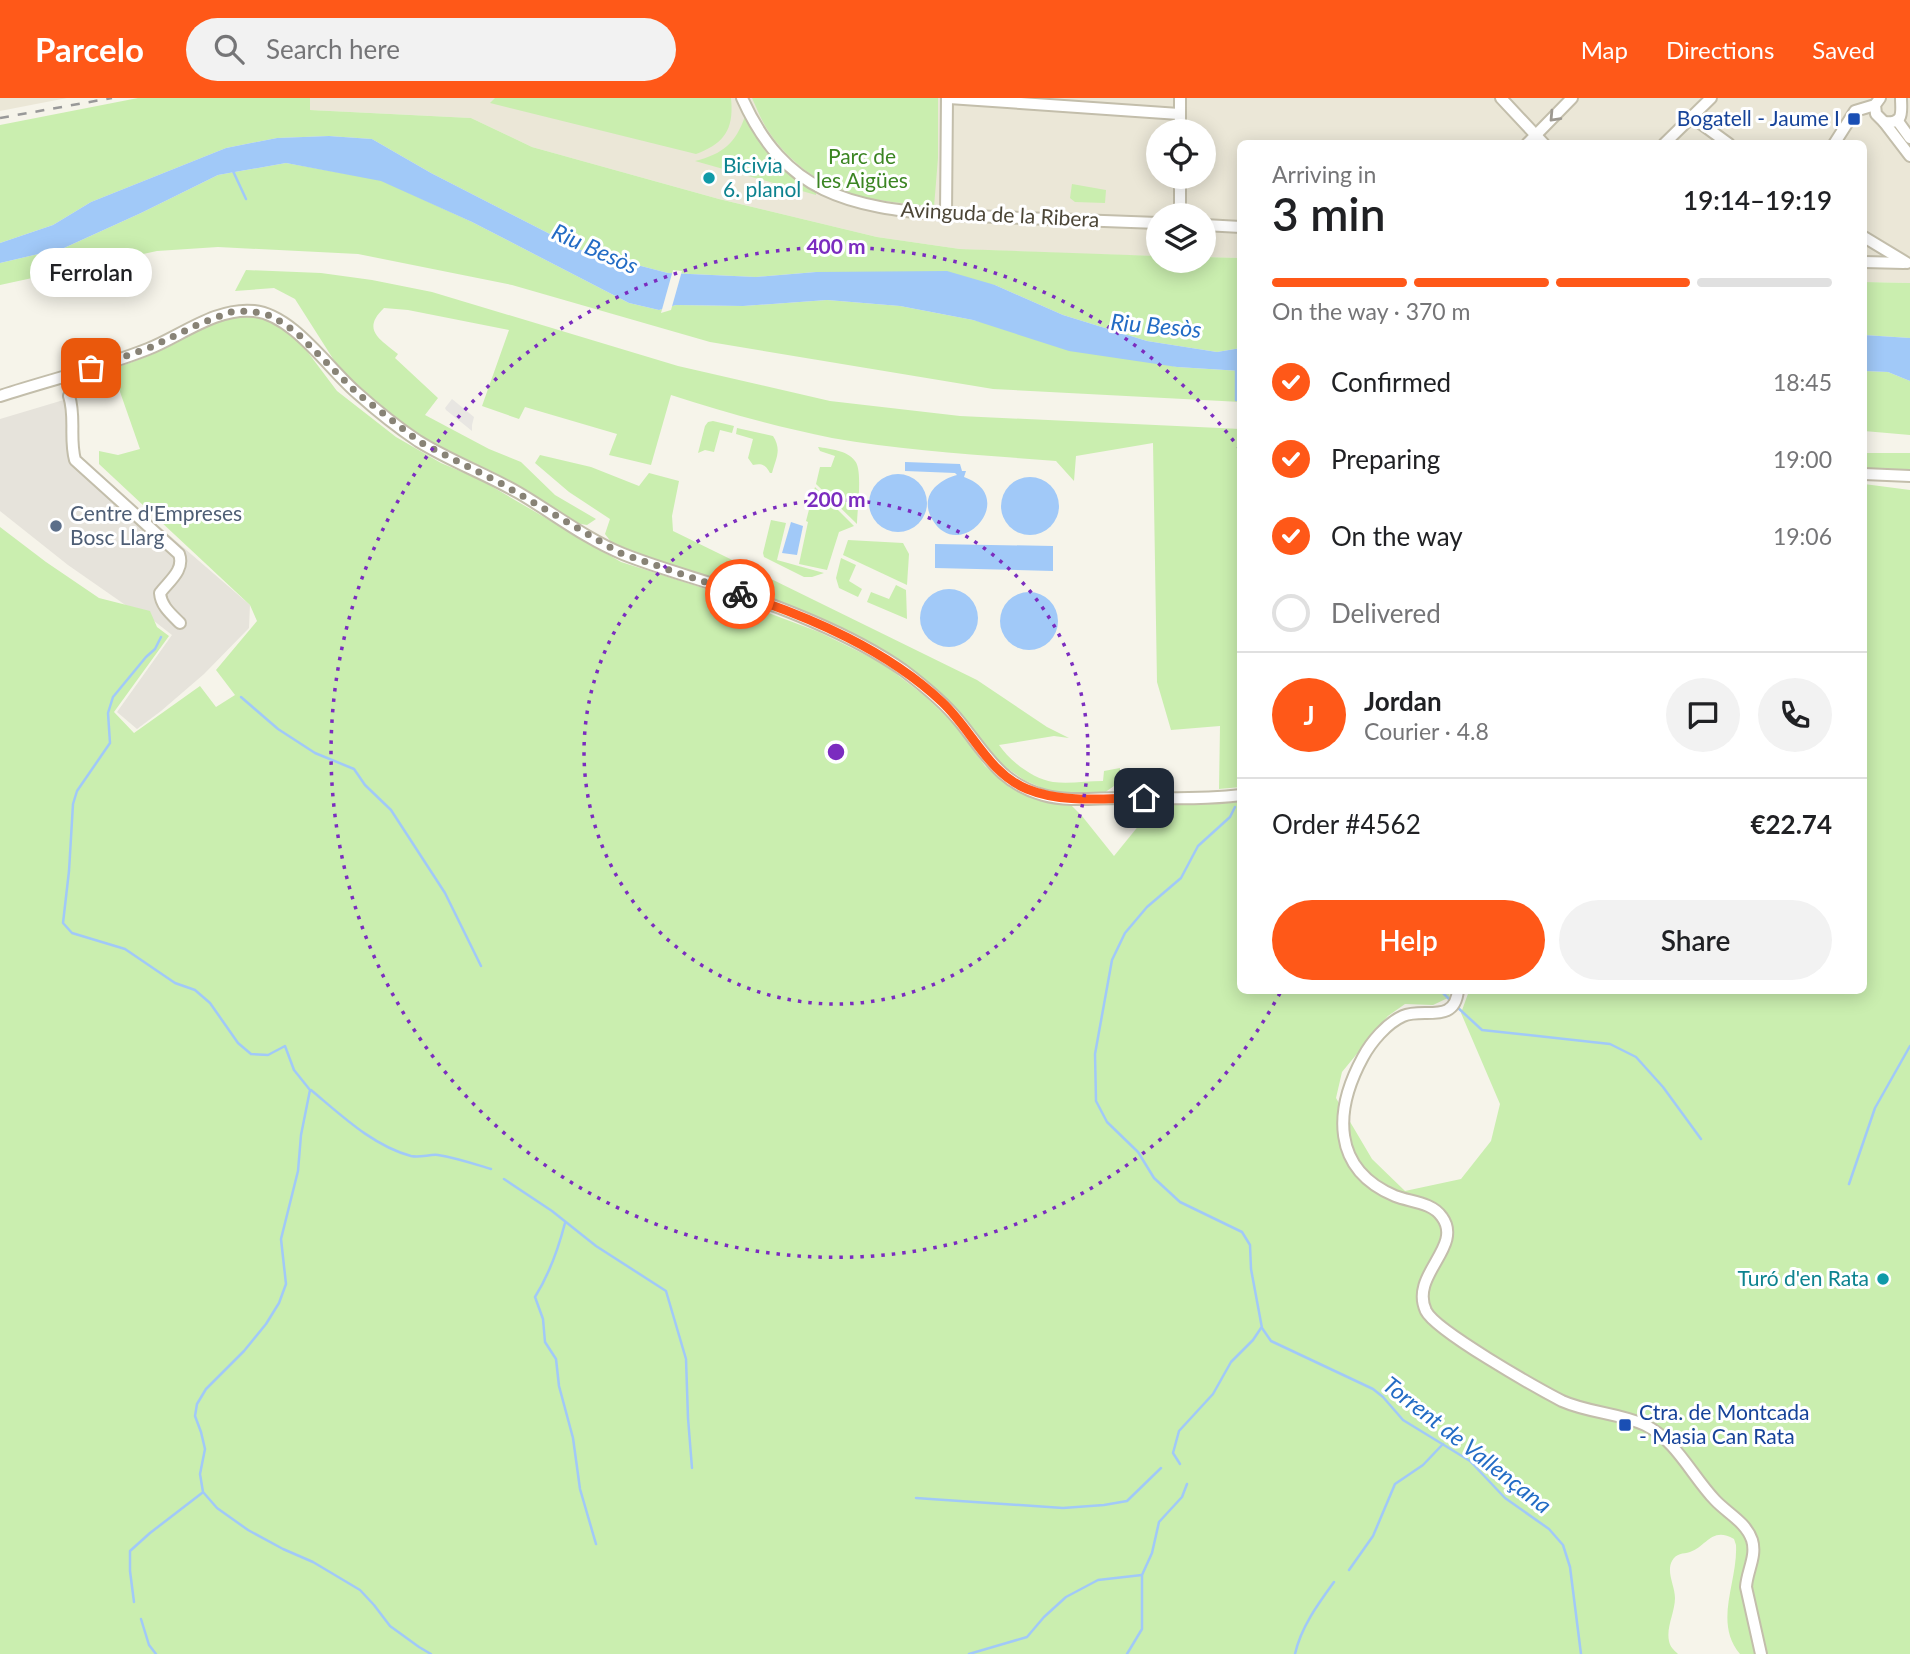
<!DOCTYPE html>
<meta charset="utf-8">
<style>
:root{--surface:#fff;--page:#f2f2f2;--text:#202124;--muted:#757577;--line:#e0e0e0;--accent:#ff5818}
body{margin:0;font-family:Lato,sans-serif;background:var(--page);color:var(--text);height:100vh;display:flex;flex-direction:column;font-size:26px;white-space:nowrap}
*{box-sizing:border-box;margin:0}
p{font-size:23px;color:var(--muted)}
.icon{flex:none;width:38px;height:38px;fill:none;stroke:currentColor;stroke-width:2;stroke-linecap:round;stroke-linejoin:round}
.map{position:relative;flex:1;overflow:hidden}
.panel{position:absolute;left:1237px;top:42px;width:630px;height:854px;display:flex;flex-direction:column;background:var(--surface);border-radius:10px;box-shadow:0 4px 18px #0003}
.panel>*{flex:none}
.fabs{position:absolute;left:1146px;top:21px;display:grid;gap:14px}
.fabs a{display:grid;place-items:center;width:70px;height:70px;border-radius:50%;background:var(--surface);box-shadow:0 4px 18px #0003;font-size:35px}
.pin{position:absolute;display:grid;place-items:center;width:60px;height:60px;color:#fff;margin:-30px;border-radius:14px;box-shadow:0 4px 10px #0006}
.courier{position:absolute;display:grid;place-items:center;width:70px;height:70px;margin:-35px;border:5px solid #ff5818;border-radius:50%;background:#fff;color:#222;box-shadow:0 2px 9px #0007}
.bubble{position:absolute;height:49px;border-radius:24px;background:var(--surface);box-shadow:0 4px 18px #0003;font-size:23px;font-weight:600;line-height:49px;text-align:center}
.summary em{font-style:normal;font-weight:600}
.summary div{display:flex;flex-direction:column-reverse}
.summary{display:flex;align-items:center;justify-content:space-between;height:119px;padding:0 35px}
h1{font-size:46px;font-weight:600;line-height:52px}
.bar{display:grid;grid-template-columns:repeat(4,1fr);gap:10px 7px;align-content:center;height:84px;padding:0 35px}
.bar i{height:9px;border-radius:5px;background:var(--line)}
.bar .active{background:var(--accent)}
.bar p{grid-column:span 4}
.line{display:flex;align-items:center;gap:18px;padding:0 35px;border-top:2px solid var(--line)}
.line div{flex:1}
.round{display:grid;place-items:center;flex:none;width:74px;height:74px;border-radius:37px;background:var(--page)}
ol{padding:0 35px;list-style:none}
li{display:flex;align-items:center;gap:21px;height:77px}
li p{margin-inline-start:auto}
li .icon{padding:7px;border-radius:50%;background:var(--accent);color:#fff;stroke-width:4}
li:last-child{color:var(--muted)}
li i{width:38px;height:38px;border:4px solid var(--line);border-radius:50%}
.cta{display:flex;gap:14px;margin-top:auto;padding:14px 35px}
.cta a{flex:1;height:80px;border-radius:42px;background:var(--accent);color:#fff;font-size:28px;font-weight:600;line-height:80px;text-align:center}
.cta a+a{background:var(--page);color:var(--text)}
header{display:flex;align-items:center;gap:42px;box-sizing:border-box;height:98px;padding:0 35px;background:var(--accent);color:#fff}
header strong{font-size:33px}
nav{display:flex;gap:38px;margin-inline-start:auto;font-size:24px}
.search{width:490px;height:63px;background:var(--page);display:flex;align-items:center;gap:18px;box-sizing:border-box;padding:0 24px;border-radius:38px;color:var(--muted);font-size:26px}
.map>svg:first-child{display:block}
.residential{fill:#ebe7d7;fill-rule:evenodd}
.industrial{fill:#e6e3db}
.green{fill:#caeeaf}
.parking{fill:#e8e6e2}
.water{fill:#a1c9f8}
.pier{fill:#f6f4ea}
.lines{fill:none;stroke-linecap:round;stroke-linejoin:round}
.stream{stroke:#a1c9f8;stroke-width:2.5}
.minor-casing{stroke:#c3beab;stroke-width:14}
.minor{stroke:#fff;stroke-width:10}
.rail{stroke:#999;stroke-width:2.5;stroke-dasharray:9 9;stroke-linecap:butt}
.oneway{stroke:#9d9991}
.done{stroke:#888376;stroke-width:7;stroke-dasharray:0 12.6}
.route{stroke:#ff5818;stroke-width:9}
.ring{fill:none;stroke:#7b2cbf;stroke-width:3.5;stroke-dasharray:3.5 7}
.transit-dot{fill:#1a4fb4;stroke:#fff;stroke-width:2.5}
.culture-dot{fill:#0f9aa8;stroke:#fff;stroke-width:2.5}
.service-dot{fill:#5c6f8a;stroke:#fff;stroke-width:2.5}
.labels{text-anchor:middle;stroke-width:6;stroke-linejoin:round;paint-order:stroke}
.transit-label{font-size:21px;fill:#164399;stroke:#fff;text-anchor:end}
.park-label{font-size:21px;fill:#3b8522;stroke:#fff}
.culture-label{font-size:21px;fill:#0d838f;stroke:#fff;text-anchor:start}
.street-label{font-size:21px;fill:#4c4637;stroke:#fff}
.service-label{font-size:21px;fill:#4e5e75;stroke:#fff;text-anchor:start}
.water-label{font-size:23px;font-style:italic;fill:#236cc5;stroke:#fff}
.centre{fill:#7b2cbf;stroke:#fff;stroke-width:3.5}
.ring-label{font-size:21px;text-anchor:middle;font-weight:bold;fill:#7b2cbf;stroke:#fff;stroke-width:6;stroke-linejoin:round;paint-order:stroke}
</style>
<header>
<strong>Parcelo</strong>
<div class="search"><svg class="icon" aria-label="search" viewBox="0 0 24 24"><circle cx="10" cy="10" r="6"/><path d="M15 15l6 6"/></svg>Search here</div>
<nav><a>Map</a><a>Directions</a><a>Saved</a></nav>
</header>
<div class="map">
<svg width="1910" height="1556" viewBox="0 0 1910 1556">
<rect width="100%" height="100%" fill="#f6f4ea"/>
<g class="residential">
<path d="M0,0h67l-67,13z"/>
<path d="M310,0h1600v185l-46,-1v-138h-623v114l-37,-1v-42h-46v41l-76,-2 -122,-5 -83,-12 -158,-38 -187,-52 -61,-29 -161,-8zM1158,33h46v46h-46z"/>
</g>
<path class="industrial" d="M77,298v48l4,15 169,146 -1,23 -45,46 -43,37 -24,18 -20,-17 55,-77 -23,-18 -15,-6 -66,-46 -68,-54v-92z"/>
<g class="green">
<path d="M138,0h172v12l161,8 61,29 187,52 158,38 83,12 198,7v5h46v-4l37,1v90l-24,4 -70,-11 -84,-26 -68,-30 -120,-13h-59l-60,5 -88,-4 -85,-22 -152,-78 -59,-34 -43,-3 -52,2 -51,10 -135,54 -38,23 -53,18v-118z"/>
<path d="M495,0h236c3,31 -6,45 -35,56l-206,-51z"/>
<path d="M752,0h186v60l-4,49c-25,-4 -55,-5 -80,-12 -34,-10 -66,-34 -85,-63 -7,-10 -12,-23 -17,-34z"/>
<path d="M745,18c22,39 34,51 71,76v3l-121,-34c28,-7 41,-18 50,-45z"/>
<path d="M286,65l95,17 91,42 157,81 30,7 17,-5 67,1 84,-6 73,6 73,14 204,47 64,4v31l-248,-13 -283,-47 -198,-57 -154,-31 -140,-7 -61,4 -157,34v-22l64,-15 77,-35 77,-38z"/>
<path d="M1072,86l34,6 -1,13 -30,-1 -5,-4z"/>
<path d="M246,172l75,3 51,7 60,12 246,74 152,35 130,15 281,13v358l-22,2 1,-63 -49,4 -14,-48 -4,-239 -77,13 -2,25 -18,-20c-75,-6 -151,-10 -224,-23 -55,-11 -109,-26 -161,-43l-20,70 -42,-10 8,-21 -92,-27 -6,12 -37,-13 27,-76 -101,-20 -24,-2c-23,22 -4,31 14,46l-3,4 43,40 -13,17 64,34 32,13 34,33 41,24 -9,6 -12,-2 -82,-51 -72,-34 -69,-56 -15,-17 -42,-66 -21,-11 -39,3z"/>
<path d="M1864,184l46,1v55l-46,-3z"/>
<path d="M265,210l14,6 58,77 59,46 45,26 38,16 142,83 79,25 119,45 63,31 43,33 31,30 29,40 24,21 31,14 30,3 12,12 32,40 39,-48 11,-5 77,-2v189l208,1 1,6 -17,8 -28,-1 -17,12 -46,56 -6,26 36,61 33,32 56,-12 30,-38 9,-37 -39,-91 8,-22 395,-1v-506l46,6v1164h-170c-27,-32 -2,-72 -4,-109l-2,-6c-22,-13 -27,7 -44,13 -7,2 -14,1 -18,9 -6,11 3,25 3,37 0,14 -9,29 -6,43 1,6 5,9 9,13h-1678v-1127l46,35 53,36 51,13 7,16 12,9 -55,76 20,21 66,-47 16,21 19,-12 -19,-25 41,-49 -7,-16 -151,-141v-13l19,4 22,-6 -28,-80c18,-6 35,-12 52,-20 33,-16 63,-40 101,-41z"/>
<path d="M1864,273l24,1 22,9v54l-46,-4z"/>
<path d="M713,323l21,5 -2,7 -12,-3 -6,22 -9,-2 -7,3 7,-27 3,-4z"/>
<path d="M737,330l36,8c9,14 3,22 -1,37h-2c-4,-8 -8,-10 -17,-8l-5,-7 5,-19 -17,-5z"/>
<path d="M818,349c12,2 29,3 37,14 8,9 2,50 2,63l-41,-40 4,-17h11l4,-11 -15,-5z"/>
<rect x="1864" y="355" width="46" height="17"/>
<path d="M540,357l51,12 48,19 10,-13 30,8 -7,35 1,15 304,149 70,47 22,11 -15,-2 -55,9c11,16 34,34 54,37 16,2 34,-1 50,-1l1,-10 16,-3v5l-6,13 -10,7 -32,1 -23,-3 -25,-11 -23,-16 -46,-56 -41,-36 -48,-31 -49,-23 -89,-35 -88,-29 -29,-12 -6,-8 5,-15 -41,-27 -34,-29z"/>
<path d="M815,389l39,39 -15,6 -12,38 -28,-6 9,-42 -2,-1z"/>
<path d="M771,422l15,3 -9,37 47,13 -12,4h-8l-40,-20 -1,-4z"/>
<path d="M848,442l55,3 6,11 -2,31 -64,-30z"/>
<path d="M841,460l15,7 -7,16 13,8 -4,8 -19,-9 -3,-10z"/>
<path d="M896,487l10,5 1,29 -40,-17 4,-10 18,7z"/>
</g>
<path class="parking" d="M452,301l22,18 -2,8v6l-26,-21 -1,-2z"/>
<g class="water">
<path d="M329,38l43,3 59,34 152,78 85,22 88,4 60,-5 131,-1 48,14 68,30 84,26 70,11 24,-4v23l-64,-4 -108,-16 -96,-31 -73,-14 -73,-6 -84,6 -67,-1 -17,5 -30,-7 -157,-81 -91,-41 -95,-18 -68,12 -77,38 -77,35 -64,15v-20l53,-18 38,-23 135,-54 51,-10z"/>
<path d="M1864,237l46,3v43l-22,-9 -24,-1z"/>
<path d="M905,364l55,2 2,7h4l-2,6c57,20 -5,89 -32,42 -13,-23 6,-39 25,-44l-2,-2 -50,-2z"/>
<circle cx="898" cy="405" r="29"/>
<circle cx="1030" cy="408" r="29"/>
<path d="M791,424l12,4 -6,29 -15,-2z"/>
<path d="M935,446l118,2v25l-118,-3z"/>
<circle cx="949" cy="520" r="29"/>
<circle cx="1029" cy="523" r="29"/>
</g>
<path class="pier" d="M673,172l9,1 -11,39 -10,3z"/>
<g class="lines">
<g class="stream">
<path d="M233,73l13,28"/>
<path d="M1236,270v32"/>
<path d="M1240,335l1,21"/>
<path d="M161,539l-6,12 -9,8 -33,40 -5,16 2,30 -33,48 -4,13 -4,67 -6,52 9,10 53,16 50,34 20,7 15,13 28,40 13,11 17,1 17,-9 9,24 16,20 -9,45 -3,36 -17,68 5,45 -7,19 -13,21 -22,27 -38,38 -9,15 -2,12 6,16 4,17 -5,25 3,18 14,16 31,22 35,19 30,13 47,28 14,15 16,21 29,21 12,7"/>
<path d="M1241,586v10"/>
<path d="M241,599l37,32 37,24 39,16 11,16 26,25 54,83 36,73"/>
<path d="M1240,684l1,-10"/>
<path d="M1235,709l-5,10 -32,29 -17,32 -34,29 -22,26 -13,27 -17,94 1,47 11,21 31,30 16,26 26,24 62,30 8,13 1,24 11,59 9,13 102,48 10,8 20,23 67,41 35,37 44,31 14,16 7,22 11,87"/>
<path d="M1440,892l11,11"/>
<path d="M1456,908l26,24 128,14 26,13 27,30 38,52"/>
<path d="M311,992c30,25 62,56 100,66 9,2 19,-2 27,-1 19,3 36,9 53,14"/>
<path d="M504,1081l48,32 44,35 70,45 20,68 2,59 4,50"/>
<path d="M1849,1086l26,-76 35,-62"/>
<path d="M565,1125c-7,27 -15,50 -30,74l8,22 2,23 11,17 3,27 14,52 7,51 16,55"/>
<path d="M1180,1366l-7,-11 6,-22 34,-37 18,-32 22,-22 8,-12"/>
<path d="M916,1400l147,10 41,-3 23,-4 34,-33"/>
<path d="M1349,1472l24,-34 22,-52 28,-19 20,-21"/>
<path d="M134,1504l-4,-31v-20l20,-18 52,-40"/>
<path d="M141,1521l8,26 7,9"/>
<path d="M969,1556l58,-17 17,-20 22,-20 32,-17 44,-5"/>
<path d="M1127,1556l15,-25v-54l10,-22 7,-31 23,-25 5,-13"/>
<path d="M1295,1556c6,-27 23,-50 39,-72"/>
</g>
<g class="minor-casing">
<g id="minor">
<path d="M742,0c43,96 107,109 204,117l212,8"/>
<path d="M949,0l230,16"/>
<path d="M1501,0l43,46"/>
<path d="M1880,0l-5,7 1,9 8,8 26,34"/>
<path d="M1692,19l37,27"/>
<path d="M1897,22l13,18"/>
<path d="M1884,24c21,2 17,-10 17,-24"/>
<path d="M1180,33v-33"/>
<path d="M1527,46l45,-46"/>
<path d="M1664,46l47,-46"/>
<path d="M1834,46l21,-33 20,-6"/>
<path d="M1180,79v38"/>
<path d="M946,117l1,-117"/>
<path d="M1204,127l37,2"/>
<path d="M1864,139l43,26"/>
<path d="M1864,164l40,1"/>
<path d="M0,298c49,-16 100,-28 148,-47 33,-13 68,-42 106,-38 39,4 74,57 103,82 19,17 40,34 61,48 32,20 68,33 101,52 34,20 67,46 104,61 30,12 62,21 93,31 62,21 134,48 187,85 20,15 41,32 57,52 26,32 40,61 83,73 25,7 52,3 78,3 39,0 80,2 120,-3"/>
<path d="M69,298c7,21 0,42 6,64l104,94c6,16 -10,27 -19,39 1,13 11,21 20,30"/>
<path d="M1864,376l46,2"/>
<path d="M1458,892c-3,35 -35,17 -55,26 -16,7 -32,26 -40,41 -29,53 -32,112 32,139 15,6 37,6 47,21 22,30 -33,58 -16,94 10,20 111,77 136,90 27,12 57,12 83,24 31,15 47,51 70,75 12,13 31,22 37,40 5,16 -5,31 -6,47l15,67"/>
</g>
</g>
<use href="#minor" class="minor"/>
<path class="rail" d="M0,20l112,-20"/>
</g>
<defs><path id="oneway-chevron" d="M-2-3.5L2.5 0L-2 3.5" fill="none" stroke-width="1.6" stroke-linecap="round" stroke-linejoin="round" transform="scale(1.75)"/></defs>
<use class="oneway" href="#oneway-chevron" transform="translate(1554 19) rotate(133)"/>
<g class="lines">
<path class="done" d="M91,270l58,-20 50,-24 32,-12 20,-1 21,5 24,16 61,61 63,49 82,42 118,69 120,41"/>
<path class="route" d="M740,496c72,24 147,56 202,108 30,28 46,71 85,87 36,15 79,9 117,9"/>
</g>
<g class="ring">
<circle cx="836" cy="654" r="252"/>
<path d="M1280 895A505 505 0 1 1 1239 350"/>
</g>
<g class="transit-dot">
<rect x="1847" y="14" width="14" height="14" rx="3.5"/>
<rect x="1618" y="1320" width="14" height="14" rx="3.5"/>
</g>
<g class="culture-dot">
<circle cx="709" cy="80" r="7"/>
<circle cx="1883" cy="1181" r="7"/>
</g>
<circle class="service-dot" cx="56" cy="428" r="7"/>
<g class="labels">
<g class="transit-label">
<text x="1840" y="28">Bogatell - Jaume I</text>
<text x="1639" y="1322" text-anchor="start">Ctra. de Montcada<tspan x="1639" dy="24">- Masia Can Rata</tspan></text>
</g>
<g class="park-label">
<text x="862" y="66">Parc de<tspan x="862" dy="24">les Aigües</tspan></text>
</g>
<g class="culture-label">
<text x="723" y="75">Bicivia<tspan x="723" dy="24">6. planol</tspan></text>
<text x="1869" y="1188" text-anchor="end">Turó d'en Rata</text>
</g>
<g class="street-label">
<text transform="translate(1000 117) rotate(3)" y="7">Avinguda de la Ribera</text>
</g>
<g class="service-label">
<text x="70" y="423">Centre d'Empreses<tspan x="70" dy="24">Bosc Llarg</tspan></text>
</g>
<g class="water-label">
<text transform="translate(595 151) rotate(24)" y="8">Riu Besòs</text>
<text transform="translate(1156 228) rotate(5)" y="8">Riu Besòs</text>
<text transform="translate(1467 1347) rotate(38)" y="8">Torrent de Vallençana</text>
</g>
</g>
<circle cx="836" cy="654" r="10" class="centre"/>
<g class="ring-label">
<text x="836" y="156">400 m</text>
<text x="836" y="409">200 m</text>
</g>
</svg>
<div class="fabs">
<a><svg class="icon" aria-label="locate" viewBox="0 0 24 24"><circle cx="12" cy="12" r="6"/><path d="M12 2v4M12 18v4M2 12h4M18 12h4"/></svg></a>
<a><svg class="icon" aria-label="layers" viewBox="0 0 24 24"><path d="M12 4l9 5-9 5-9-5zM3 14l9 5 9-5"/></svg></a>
</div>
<div class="pin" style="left:91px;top:270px;background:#ea580c"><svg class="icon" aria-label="bag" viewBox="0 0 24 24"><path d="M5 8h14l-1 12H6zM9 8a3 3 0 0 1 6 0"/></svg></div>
<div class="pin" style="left:1144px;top:700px;background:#1f2937"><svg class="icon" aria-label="home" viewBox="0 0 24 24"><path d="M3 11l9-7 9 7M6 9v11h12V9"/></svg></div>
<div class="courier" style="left:740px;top:496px"><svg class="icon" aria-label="bike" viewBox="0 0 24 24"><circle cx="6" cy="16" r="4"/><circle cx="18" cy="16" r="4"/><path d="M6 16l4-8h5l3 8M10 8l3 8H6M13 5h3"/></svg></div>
<div class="bubble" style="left:30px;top:150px;width:122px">Ferrolan</div>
<section class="panel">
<div class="summary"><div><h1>3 min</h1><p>Arriving in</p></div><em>19:14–19:19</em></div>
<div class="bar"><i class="active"></i><i class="active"></i><i class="active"></i><i></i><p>On the way · 370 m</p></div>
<ol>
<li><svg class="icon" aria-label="check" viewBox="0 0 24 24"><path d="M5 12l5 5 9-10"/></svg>Confirmed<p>18:45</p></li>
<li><svg class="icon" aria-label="check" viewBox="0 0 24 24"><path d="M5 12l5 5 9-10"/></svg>Preparing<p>19:00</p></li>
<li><svg class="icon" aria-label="check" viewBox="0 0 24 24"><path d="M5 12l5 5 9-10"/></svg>On the way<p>19:06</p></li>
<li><i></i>Delivered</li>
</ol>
<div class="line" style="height:126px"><b class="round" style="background:var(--accent);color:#fff">J</b><div><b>Jordan</b><p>Courier · 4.8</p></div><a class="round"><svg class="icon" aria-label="chat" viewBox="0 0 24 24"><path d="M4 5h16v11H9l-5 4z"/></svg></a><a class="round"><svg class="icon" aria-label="phone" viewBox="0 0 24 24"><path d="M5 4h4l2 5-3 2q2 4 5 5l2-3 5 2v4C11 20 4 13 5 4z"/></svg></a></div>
<div class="line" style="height:91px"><div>Order #4562</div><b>€22.74</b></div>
<div class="cta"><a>Help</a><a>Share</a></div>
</section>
</div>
